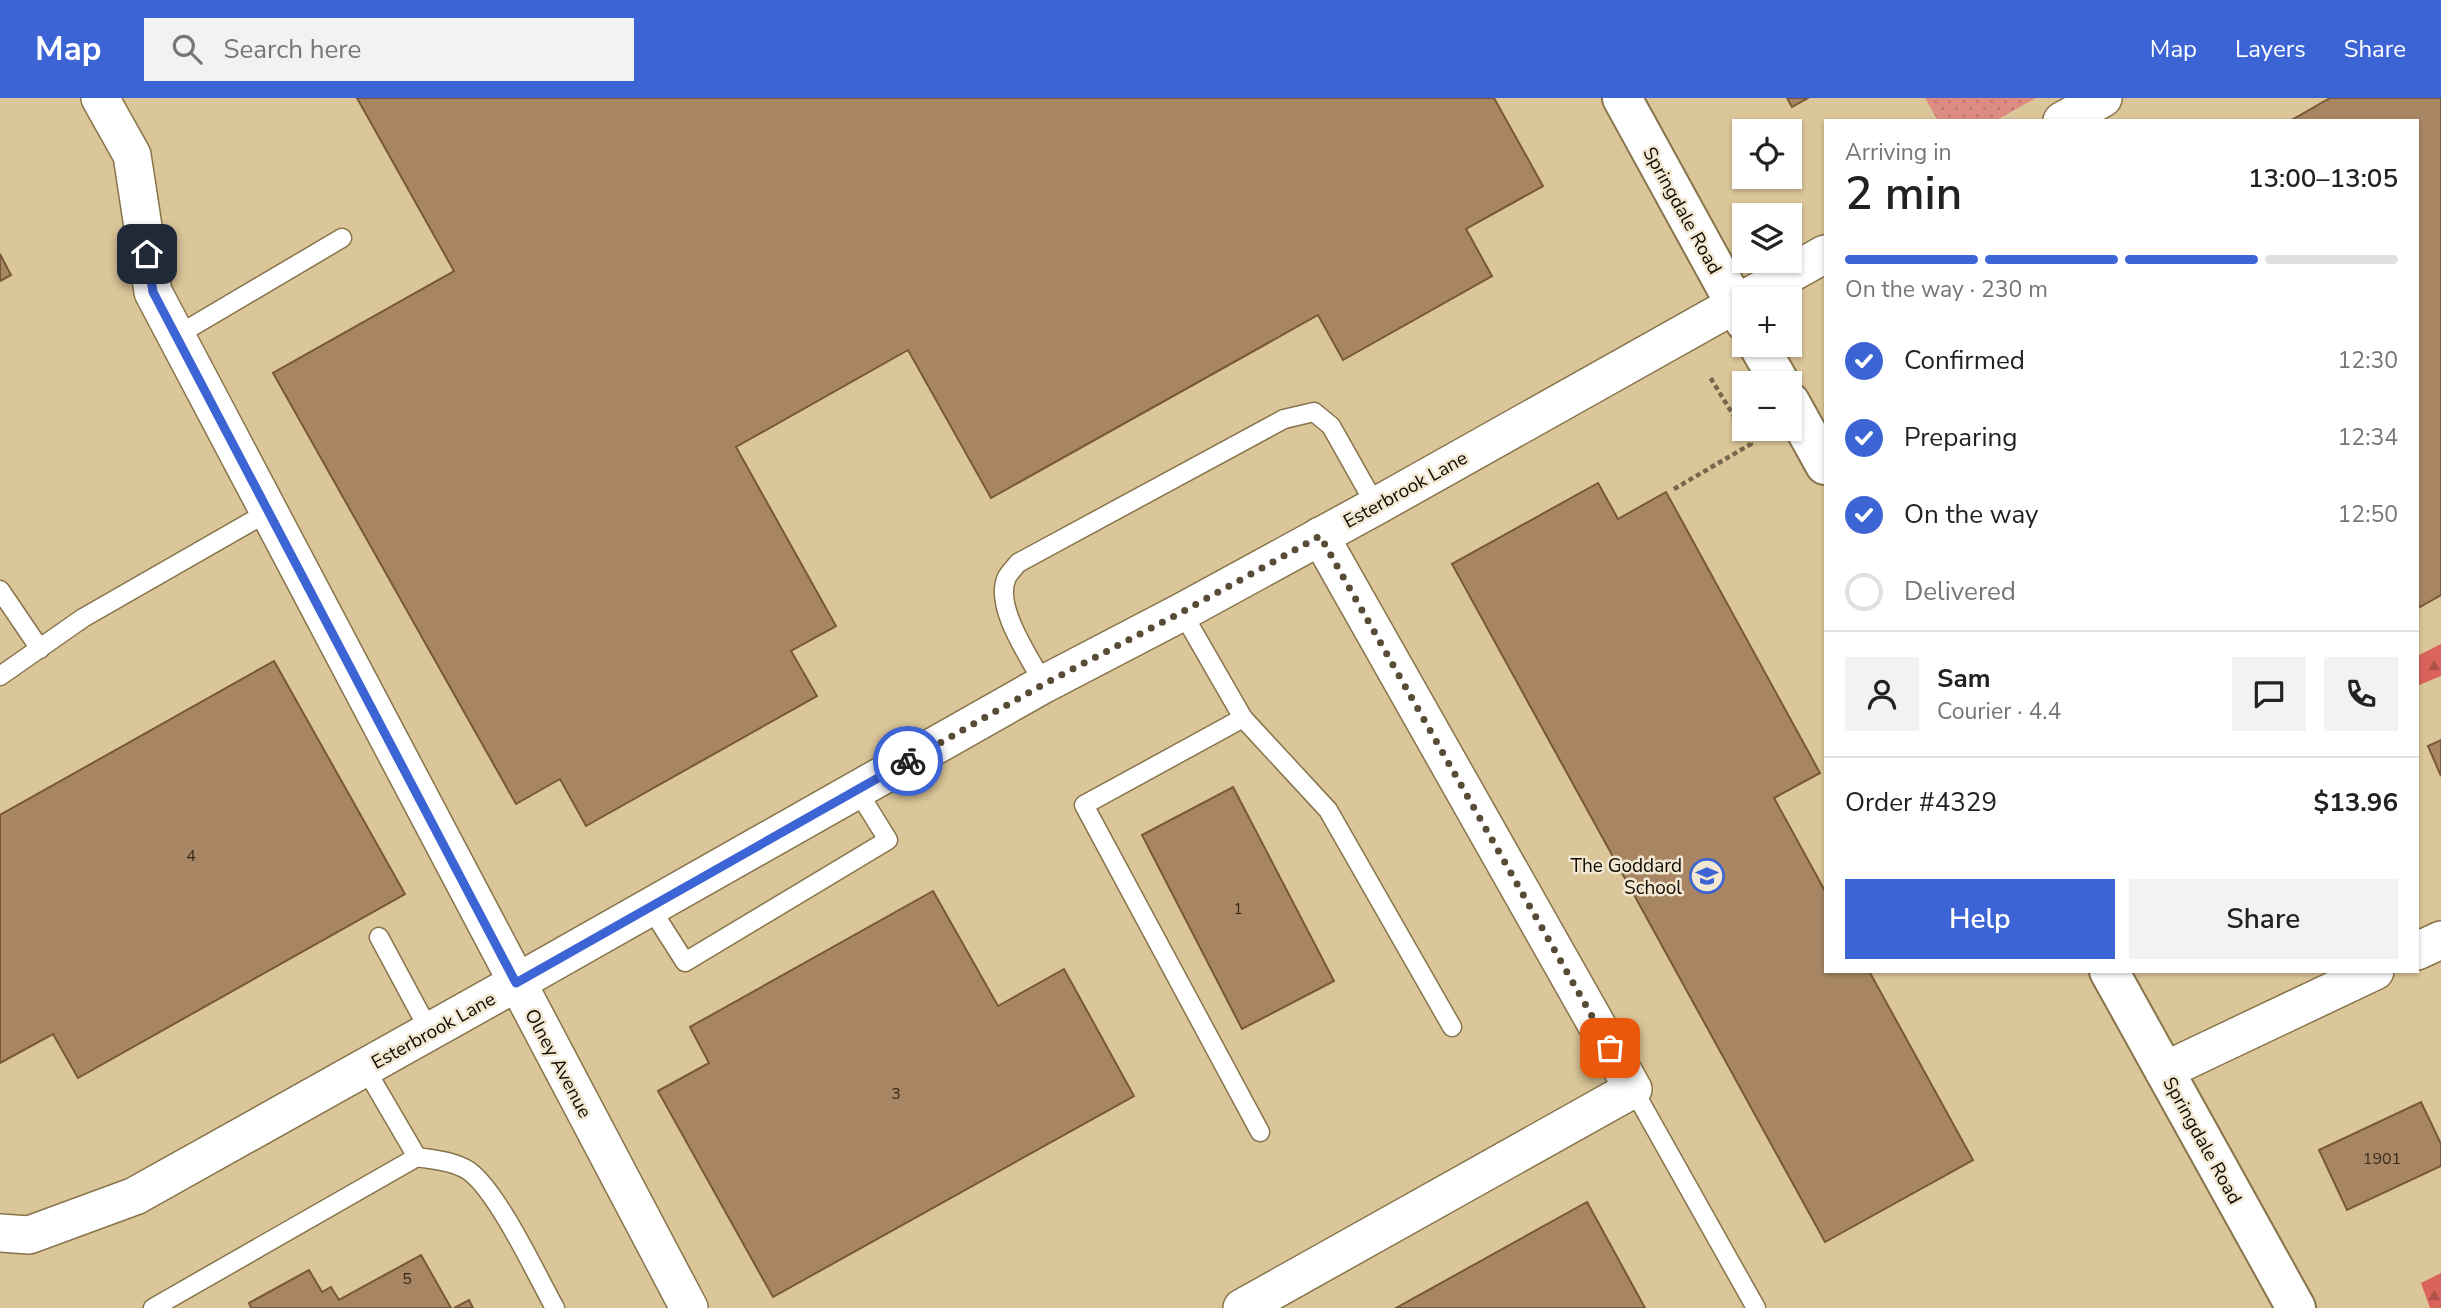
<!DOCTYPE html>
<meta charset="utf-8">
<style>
:root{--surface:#fff;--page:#f2f2f2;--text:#222;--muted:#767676;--line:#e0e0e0;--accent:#3d64d5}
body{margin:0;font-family:"Nunito Sans",sans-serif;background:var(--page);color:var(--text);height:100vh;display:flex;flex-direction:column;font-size:26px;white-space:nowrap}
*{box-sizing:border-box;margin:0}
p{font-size:23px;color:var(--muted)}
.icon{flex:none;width:38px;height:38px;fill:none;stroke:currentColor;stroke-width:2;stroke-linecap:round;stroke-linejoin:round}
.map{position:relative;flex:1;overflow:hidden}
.details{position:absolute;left:1824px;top:21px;width:595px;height:854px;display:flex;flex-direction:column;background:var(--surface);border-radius:0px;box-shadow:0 2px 5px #0004}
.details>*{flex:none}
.buttons{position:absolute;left:1732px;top:21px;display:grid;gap:14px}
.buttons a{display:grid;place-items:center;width:70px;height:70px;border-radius:0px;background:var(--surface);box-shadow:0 2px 5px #0004;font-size:35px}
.pin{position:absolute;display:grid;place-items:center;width:60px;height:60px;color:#fff;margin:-30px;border-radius:14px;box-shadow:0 4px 10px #0006}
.courier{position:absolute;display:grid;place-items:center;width:70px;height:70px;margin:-35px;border:5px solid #3d64d5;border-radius:50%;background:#fff;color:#222;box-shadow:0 2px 9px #0007}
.head em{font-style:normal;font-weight:600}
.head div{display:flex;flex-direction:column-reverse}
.head{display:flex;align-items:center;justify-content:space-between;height:119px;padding:0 21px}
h1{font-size:46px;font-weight:600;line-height:52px}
.bar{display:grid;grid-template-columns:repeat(4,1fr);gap:10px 7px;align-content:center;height:84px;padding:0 21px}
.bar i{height:9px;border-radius:5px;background:var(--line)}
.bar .current{background:var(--accent)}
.bar p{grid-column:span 4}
.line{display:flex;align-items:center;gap:18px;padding:0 21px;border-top:2px solid var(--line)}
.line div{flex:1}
.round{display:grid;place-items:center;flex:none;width:74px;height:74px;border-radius:0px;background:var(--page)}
ol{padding:0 21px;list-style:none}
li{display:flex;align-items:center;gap:21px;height:77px}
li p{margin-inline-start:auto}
li .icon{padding:7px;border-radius:50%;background:var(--accent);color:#fff;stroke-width:4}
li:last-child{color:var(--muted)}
li i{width:38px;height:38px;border:4px solid var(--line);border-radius:50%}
.button{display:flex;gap:14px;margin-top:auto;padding:14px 21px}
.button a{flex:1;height:80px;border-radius:0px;background:var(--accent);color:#fff;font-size:28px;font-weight:600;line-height:80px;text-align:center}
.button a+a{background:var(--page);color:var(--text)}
header{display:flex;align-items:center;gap:42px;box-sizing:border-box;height:98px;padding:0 35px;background:var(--accent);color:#fff}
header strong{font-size:33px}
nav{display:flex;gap:38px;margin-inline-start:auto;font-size:24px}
.search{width:490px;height:63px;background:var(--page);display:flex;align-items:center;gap:18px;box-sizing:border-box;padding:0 24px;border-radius:0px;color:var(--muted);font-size:26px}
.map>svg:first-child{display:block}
.grass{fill:url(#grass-dots)}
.forest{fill:url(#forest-firs)}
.building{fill:#a88664;stroke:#785837;stroke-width:2}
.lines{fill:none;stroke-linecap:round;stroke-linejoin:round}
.service-casing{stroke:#87744a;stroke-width:21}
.minor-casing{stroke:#87744a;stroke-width:40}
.secondary-casing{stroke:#87744a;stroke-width:42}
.path{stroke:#75674b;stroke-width:4.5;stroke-dasharray:5 3.5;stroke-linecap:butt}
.service{stroke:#fff;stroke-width:18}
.minor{stroke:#fff;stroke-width:37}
.secondary{stroke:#fff;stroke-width:38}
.done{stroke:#594c36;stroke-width:7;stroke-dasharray:0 12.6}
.route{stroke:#3d64d5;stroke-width:9}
.labels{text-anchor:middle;stroke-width:5;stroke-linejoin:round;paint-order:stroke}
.number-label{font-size:16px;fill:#382a19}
.street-label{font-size:19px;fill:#130b00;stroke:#f2e8d2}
.poi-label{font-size:19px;fill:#130b00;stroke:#f2e8d2;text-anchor:end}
</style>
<header>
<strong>Map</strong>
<div class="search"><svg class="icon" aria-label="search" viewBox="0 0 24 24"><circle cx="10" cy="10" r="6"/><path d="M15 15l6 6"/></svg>Search here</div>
<nav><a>Map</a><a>Layers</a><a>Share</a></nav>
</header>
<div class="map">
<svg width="2441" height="1210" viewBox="0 0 2441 1210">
<defs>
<pattern id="grass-dots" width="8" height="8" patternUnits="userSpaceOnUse" patternTransform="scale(1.75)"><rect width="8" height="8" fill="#dd8c83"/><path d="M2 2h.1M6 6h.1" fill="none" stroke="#bd776f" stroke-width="1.8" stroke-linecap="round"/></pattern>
<pattern id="forest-firs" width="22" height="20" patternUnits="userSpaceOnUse" patternTransform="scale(1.75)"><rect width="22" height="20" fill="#da645b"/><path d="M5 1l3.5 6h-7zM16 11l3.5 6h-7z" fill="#b05149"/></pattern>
</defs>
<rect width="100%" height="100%" fill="#dbc699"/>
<path class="grass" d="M1925,0h111l-41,23h-57z"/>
<g class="forest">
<path d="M2441,546v32l-24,10v-30z"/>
<path d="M2441,1175v35h-11l-9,-25z"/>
</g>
<g class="building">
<path d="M357,0h1137l49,88 -77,43 26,47 -149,84 -25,-45 -327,183 -83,-148 -172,97 100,179 -45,25 26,45 -231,130 -26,-47 -44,25 -243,-431 181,-102z"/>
<path d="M1787,0h21l-16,9z"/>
<path d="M2330,0h111v497l-21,12 -3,-5v-481h-127z"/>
<path d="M0,156l11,21 -11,6z"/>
<path d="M1598,385l20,36 48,-27 154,281 -46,25 51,93v80h44l104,189 -148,82 -373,-678z"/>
<path d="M274,563l131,233 -327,184 -25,-44 -53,29v-248z"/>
<path d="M2441,642v36l-13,-30z"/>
<path d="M1233,689l101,194 -92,48 -100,-194z"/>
<path d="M933,793l65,115 66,-37 70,127 -361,201 -115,-206 51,-28 -19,-36z"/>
<path d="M2421,1004l20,42v22l-94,44 -28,-60z"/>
<path d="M1587,1104l58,106h-249z"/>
<path d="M421,1157l30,53h-200l-2,-5 60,-33 13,22 9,-5 8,13z"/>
<path d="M469,1202l4,8h-19z"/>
</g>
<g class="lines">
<g class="service-casing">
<g id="service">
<path d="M176,238l166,-98"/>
<path d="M0,492l40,59"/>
<path d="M1182,514l61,106 -159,87 176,327"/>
<path d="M0,578l83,-58 185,-106"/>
<path d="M1044,586c-14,-26 -51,-78 -37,-107 3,-5 7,-9 11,-14l266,-144 30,-7 17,14 45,80"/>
<path d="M1243,620l85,92 124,217"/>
<path d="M650,809l35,55 203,-122 -31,-50"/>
<path d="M379,839l51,95"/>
<path d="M365,970l52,89"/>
<path d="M1633,991l123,219"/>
<path d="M153,1210l264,-151c18,3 37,4 52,14 29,21 67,103 86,137"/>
</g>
</g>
<g class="minor-casing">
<g id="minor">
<path d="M100,0l32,57 21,137 536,1016"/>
<path d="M2062,23l41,-23"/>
<path d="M2417,853l24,-11"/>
<path d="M2164,973l211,-100"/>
<path d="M0,1135l29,2 106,-39 381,-213 528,-299 138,-72 194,-106 449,-252"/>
<path d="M1242,1210l391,-219 -313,-553"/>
</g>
</g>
<g class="secondary-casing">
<g id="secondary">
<path d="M1622,0l123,224"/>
<path d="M1758,247l22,38"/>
<path d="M1790,304l35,63"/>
<path d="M2109,873l187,337"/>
</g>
</g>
<path class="path" d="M1674,391l77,-45 -41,-67"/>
<use href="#service" class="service"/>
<use href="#minor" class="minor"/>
<use href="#secondary" class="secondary"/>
</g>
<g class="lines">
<path class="done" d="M908,663l136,-77 138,-72 138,-76 290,512"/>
<path class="route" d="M147,156l6,38 363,691 392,-222"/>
</g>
<defs>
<g id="school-ring" transform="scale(1.75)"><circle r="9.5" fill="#f2e8d2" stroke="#3d64d5" stroke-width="1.5"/><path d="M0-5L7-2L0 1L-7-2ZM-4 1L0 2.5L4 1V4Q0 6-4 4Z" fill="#3d64d5"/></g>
</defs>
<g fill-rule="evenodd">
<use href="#school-ring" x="1707" y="778"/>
</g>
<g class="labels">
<g class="number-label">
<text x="191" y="763">4</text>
<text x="1238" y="816">1</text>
<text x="896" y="1001">3</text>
<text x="2382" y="1066">1901</text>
<text x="407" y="1186">5</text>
</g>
<g class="street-label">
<text transform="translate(1683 112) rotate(61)" y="7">Springdale Road</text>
<text transform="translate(1405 391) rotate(-29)" y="7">Esterbrook Lane</text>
<text transform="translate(433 932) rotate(-29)" y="7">Esterbrook Lane</text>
<text transform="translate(559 965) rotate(62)" y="7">Olney Avenue</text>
<text transform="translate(2203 1042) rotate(61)" y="7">Springdale Road</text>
</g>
<g class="poi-label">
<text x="1682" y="774">The Goddard<tspan x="1682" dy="22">School</tspan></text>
</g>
</g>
</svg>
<div class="buttons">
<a><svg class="icon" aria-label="locate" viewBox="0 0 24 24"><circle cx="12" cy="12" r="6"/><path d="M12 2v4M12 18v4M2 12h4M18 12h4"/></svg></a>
<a><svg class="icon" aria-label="layers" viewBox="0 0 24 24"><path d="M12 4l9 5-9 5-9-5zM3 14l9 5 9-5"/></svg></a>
<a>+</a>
<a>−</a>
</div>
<div class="pin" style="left:1610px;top:950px;background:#ea580c"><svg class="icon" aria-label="bag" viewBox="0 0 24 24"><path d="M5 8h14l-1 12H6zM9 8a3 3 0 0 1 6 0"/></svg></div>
<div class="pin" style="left:147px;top:156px;background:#1f2937"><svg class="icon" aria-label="home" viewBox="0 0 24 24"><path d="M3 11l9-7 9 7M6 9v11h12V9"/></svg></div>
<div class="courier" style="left:908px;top:663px"><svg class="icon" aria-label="bike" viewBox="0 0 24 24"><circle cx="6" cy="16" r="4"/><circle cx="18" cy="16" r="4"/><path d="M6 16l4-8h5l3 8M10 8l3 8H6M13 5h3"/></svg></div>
<section class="details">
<div class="head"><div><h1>2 min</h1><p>Arriving in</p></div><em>13:00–13:05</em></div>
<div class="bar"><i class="current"></i><i class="current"></i><i class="current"></i><i></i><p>On the way · 230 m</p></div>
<ol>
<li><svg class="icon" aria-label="check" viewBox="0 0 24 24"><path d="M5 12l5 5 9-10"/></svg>Confirmed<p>12:30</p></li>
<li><svg class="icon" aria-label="check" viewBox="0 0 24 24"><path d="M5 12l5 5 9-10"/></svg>Preparing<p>12:34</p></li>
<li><svg class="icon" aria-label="check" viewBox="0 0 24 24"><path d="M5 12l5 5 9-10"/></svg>On the way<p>12:50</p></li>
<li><i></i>Delivered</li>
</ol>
<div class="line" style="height:126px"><a class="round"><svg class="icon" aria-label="person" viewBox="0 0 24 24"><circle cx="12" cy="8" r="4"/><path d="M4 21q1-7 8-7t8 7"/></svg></a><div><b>Sam</b><p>Courier · 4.4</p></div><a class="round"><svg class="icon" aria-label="chat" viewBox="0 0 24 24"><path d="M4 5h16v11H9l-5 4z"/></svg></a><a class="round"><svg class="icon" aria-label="phone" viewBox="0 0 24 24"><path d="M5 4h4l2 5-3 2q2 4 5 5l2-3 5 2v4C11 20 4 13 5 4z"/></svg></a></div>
<div class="line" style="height:91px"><div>Order #4329</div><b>$13.96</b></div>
<div class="button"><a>Help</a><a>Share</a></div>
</section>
</div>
